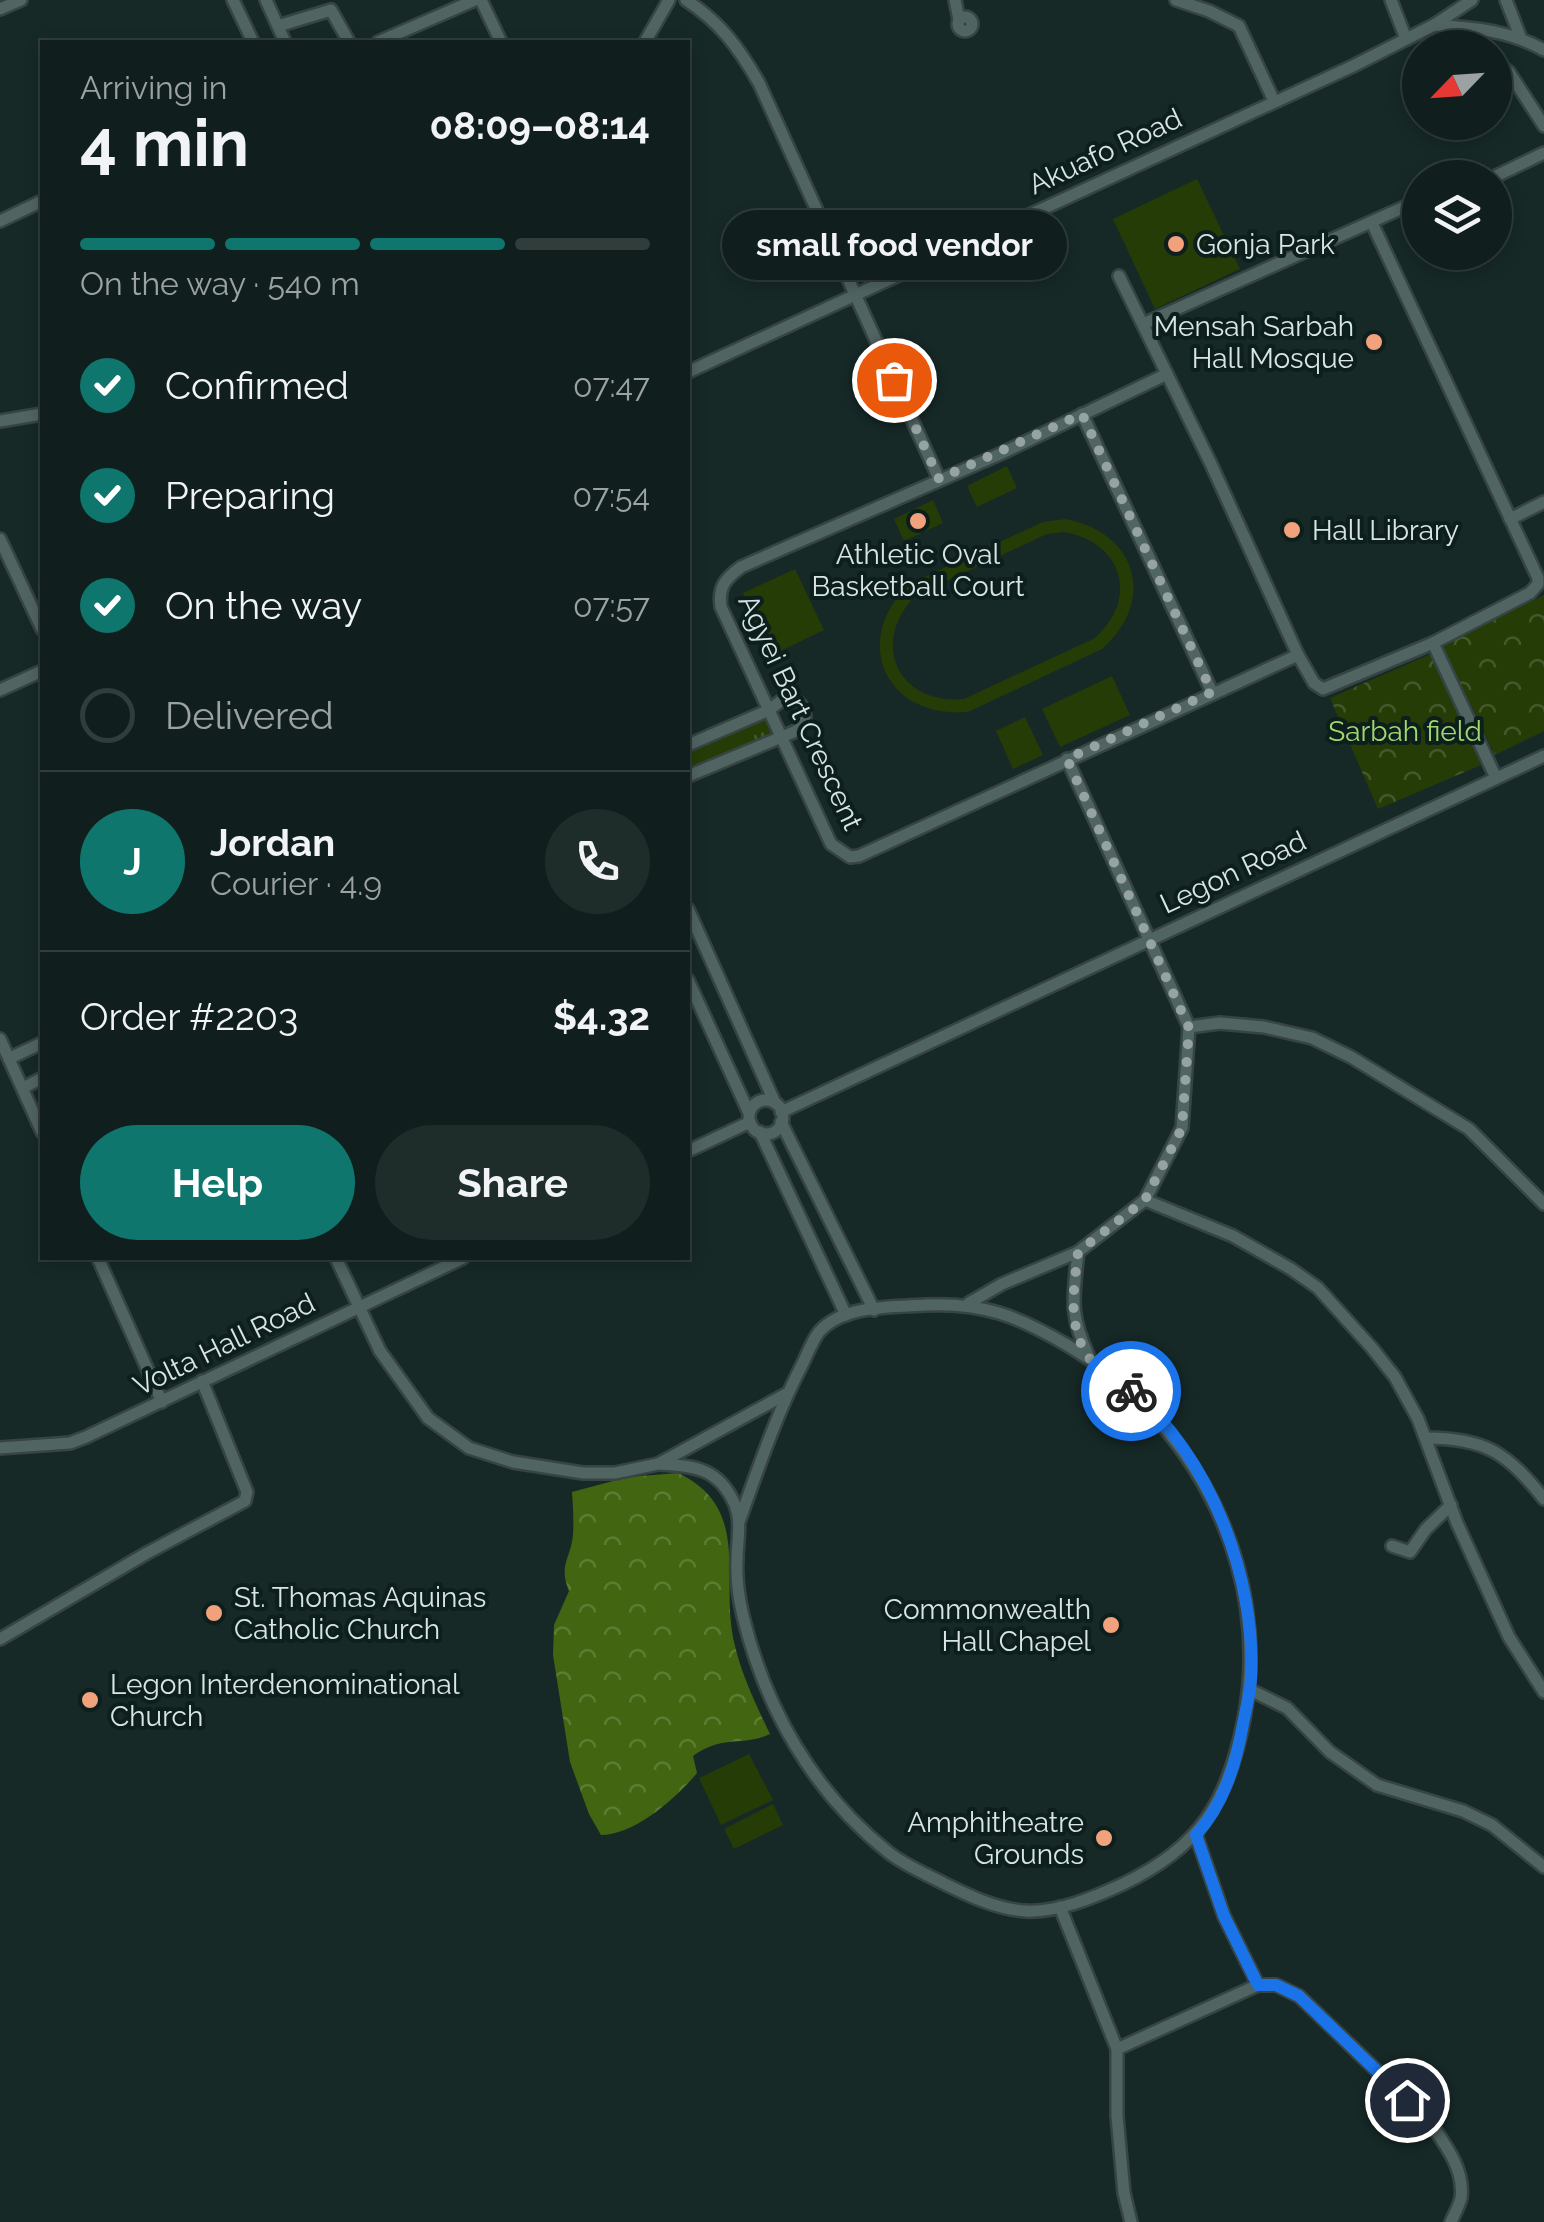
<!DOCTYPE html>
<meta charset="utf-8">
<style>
:root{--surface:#101f1d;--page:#1e2c2a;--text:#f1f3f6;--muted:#9ca2a4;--line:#303d3b;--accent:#0f766e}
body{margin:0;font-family:Raleway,sans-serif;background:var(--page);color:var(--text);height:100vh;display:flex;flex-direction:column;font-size:38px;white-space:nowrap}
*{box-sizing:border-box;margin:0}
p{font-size:32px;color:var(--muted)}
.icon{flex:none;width:55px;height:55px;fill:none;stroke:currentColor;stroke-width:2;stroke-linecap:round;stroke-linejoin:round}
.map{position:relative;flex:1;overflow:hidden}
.sheet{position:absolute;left:40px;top:40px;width:650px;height:1220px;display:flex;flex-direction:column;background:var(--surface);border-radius:0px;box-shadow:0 5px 15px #0003,0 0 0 2px var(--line)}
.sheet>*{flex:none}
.needle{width:65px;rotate:245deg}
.controls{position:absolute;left:1402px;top:30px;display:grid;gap:20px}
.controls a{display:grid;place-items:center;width:110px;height:110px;border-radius:50%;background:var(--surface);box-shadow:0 5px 15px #0003,0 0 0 2px var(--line);font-size:50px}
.pin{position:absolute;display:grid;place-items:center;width:85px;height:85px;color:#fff;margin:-42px;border:5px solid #fff;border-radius:50%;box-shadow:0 2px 10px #0007}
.courier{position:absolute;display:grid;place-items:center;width:100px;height:100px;margin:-50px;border:8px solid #1a73e8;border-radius:50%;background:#fff;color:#222;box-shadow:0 2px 12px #0007}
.bubble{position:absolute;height:70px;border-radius:35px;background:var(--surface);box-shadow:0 5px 15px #0003,0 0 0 2px var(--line);font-size:32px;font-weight:700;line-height:70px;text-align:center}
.headline em{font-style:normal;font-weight:700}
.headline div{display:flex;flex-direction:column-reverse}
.headline{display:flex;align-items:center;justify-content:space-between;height:170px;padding:0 40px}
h1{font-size:65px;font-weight:700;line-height:75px}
.bar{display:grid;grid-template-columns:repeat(4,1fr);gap:15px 10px;align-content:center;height:120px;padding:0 40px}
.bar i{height:12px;border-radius:8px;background:var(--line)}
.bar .selected{background:var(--accent)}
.bar p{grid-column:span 4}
.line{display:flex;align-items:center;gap:25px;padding:0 40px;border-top:2px solid var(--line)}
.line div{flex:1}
.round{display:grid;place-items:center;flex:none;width:105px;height:105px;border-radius:52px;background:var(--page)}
ol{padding:0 40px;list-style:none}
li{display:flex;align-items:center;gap:30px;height:110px}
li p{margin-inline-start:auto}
li .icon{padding:10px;border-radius:50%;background:var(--accent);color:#fff;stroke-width:4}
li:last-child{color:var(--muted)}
li i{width:55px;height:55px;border:5px solid var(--line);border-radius:50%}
.cta{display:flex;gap:20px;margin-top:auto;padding:20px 40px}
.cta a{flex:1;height:115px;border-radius:60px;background:var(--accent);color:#fff;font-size:40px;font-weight:700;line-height:115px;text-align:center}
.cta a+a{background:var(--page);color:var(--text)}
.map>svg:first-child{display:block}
.grass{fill:url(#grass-tufts)}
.forest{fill:url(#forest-crowns)}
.park{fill:url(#park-crowns)}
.garden{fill:#253c07;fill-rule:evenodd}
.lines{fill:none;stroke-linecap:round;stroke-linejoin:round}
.minor-casing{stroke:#364443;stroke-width:16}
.minor{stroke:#506462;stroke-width:11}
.done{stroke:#95a3a1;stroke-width:10;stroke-dasharray:0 18}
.route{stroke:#1a73e8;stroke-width:12}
.poi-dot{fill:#f1a17c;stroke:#0c1f1d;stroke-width:4}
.labels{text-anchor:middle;stroke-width:8;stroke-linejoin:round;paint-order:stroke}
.street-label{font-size:28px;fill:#d9e4e3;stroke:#0c1f1d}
.poi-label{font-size:28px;fill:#d9e4e3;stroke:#0c1f1d;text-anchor:start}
.park-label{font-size:28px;fill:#a2d76d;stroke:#0c1f1d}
</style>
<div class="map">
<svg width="1544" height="2222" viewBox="0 0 1544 2222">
<defs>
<pattern id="grass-tufts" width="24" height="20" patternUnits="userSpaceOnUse" patternTransform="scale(2.5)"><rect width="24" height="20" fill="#253c07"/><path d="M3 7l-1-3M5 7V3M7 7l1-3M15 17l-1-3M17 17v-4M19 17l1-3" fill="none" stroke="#44582b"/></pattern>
<pattern id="forest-crowns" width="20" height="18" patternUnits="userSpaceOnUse" patternTransform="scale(2.5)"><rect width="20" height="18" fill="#416510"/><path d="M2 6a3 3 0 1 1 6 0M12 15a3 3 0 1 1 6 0" fill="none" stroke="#5c7b33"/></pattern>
<pattern id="park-crowns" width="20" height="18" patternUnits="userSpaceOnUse" patternTransform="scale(2.5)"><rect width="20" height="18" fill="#253c07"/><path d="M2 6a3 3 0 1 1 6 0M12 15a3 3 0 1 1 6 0" fill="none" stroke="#44582b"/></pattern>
</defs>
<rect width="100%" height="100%" fill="#162927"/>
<path class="grass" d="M766,717l8,16 -86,39v-20z"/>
<path class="forest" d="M678,1473c76,36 40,107 57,173 7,30 22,61 35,88 -28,13 -47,0 -77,22l4,17c-21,25 -62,62 -96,62l-12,-21 -19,-52 -17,-107 1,-30 15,-34c-11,-26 2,-33 4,-56 1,-14 0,-29 -1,-43l56,-15z"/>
<g class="park">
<path d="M1544,595v136l-49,24 -53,-110z"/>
<path d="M1433,653l48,112 -103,44 -48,-111z"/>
</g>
<g class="garden">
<path d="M1197,179l43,90 -85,40 -42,-90z"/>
<path d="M1007,466l10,22 -40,19 -10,-21z"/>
<path d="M933,500l10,23 -39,18 -10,-22z"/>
<path d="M1065,519c72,13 92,81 37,130l-134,63c-82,7 -118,-70 -59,-128l134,-62zM1065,532c58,11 74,67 30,106l-131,61c-66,6 -95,-56 -48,-104l131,-61z"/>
<path d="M795,569l29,61 -52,25 -29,-62z"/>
<path d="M1112,676l18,39 -70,32 -18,-38z"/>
<path d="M1025,717l18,38 -30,14 -17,-38z"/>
<path d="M749,1754l24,46 -52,25 -22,-47z"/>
<path d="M773,1804l10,21 -49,24 -10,-20z"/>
</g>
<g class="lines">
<g class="minor-casing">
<g id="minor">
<path d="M233,0l20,42"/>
<path d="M266,0l19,42"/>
<path d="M481,0l20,42"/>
<path d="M686,0c34,22 53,48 73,83l180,396"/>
<path d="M955,0l4,20"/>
<path d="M1176,0l33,11 30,15 35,75"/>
<path d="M1391,0l15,39"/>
<path d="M1506,0l14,36"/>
<path d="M0,9l21,-9"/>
<circle cx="965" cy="24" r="7"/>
<path d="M1434,25c40,3 74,5 110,25"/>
<path d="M278,26l53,-16 18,32"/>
<path d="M378,42l97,-42"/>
<path d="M645,42l24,-42"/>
<path d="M1495,66l5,-1 9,7 35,54"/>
<path d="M1492,178l52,-25"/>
<path d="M0,221l42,-20"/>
<path d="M1119,276l92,188 87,191 16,28 9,6 110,-46 97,-50 8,-9v-6l-166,-355"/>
<path d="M1143,324l277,-124"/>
<path d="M688,372l665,-306 81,-41 38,-25"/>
<path d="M1167,374l-167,80 -259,113c-16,12 -23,20 -20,40l110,237 19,13 9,-1 439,-201"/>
<path d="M1082,414l130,278"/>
<path d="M0,421l42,-7"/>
<path d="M1510,519l34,-17"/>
<path d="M0,539l42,90"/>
<path d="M1433,643l63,135"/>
<path d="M0,690l42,-19"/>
<path d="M688,745l81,-35 13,-10 16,2c10,9 9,21 -2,29l-108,45"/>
<path d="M688,909l87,194"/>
<path d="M688,980l61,133"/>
<path d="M1189,1027l31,-4 44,4 48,11 39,19 118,72 75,75"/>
<path d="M0,1039l42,93"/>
<path d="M10,1058l32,-15"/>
<path d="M23,1088l19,-10"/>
<circle cx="766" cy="1117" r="17"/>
<path d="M781,1112l763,-356"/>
<path d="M781,1122l93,188"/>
<path d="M760,1132l86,183"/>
<path d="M688,1151l62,-29"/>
<path d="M1145,1200l88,36 58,33 27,19 54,60 23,29 23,42 39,104 52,114 35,55"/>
<path d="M1078,1252c-5,47 -9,62 11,105"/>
<path d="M98,1258l64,144"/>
<path d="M336,1258l44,93 48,67 41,30 44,14 70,11h32l43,-9 128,-70"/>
<path d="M969,1303l33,-19 76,-32 67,-52 37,-72 7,-101 -122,-268"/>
<path d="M1426,1438c60,0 81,15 118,61"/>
<path d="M0,1448l70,-5 16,-6 377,-179"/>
<path d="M658,1464c35,2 61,3 77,41 7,17 2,37 2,55 -1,18 2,39 6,56 22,92 70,176 145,236 16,13 38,22 57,32 25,12 51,25 80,27 32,2 70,-14 98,-27 78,-37 105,-83 121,-165 29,-149 -49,-298 -177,-374 -49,-29 -85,-43 -142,-40 -33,2 -83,0 -106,27 -7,9 -12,23 -17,33 -26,50 -44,104 -63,157"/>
<path d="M1392,1546l18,6 16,-23 25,-24"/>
<path d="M0,1639l147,-86 98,-52 2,-9 -45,-111"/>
<path d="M1250,1690l37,18 43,44 47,33 86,26 29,14 52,42"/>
<path d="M1196,1835l28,81 34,69h18l23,11 130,125c15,22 36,48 32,77 -2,8 -7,17 -10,24"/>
<path d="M1060,1907l57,142v67l7,77 7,29"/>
<path d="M1117,2049l141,-64"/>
</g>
</g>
<use href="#minor" class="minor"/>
</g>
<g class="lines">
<path class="done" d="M894,380l45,99 143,-65 130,278 -145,67 122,269 -7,100 -37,72 -67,52c-4,36 -11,71 9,103 9,14 30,26 44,36"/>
<path class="route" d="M1131,1391c78,63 126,188 120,288 -1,15 -5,30 -8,45 -7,40 -19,80 -47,111l28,81 34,69h18l23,11 108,104"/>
</g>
<g class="poi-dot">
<circle cx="1176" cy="244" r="10"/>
<circle cx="1374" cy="342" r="10"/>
<circle cx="918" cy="521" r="10"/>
<circle cx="1292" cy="530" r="10"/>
<circle cx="214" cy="1613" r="10"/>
<circle cx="1111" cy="1625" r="10"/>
<circle cx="90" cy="1700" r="10"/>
<circle cx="1104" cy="1838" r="10"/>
</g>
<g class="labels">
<g class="street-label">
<text transform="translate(1105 151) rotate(-25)" y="10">Akuafo Road</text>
<text transform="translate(801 712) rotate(65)" y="10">Agyei Bart Crescent</text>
<text transform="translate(1233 872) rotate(-25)" y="10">Legon Road</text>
<text transform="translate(224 1344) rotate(-26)" y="10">Volta Hall Road</text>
</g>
<g class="poi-label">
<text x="1196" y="254">Gonja Park</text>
<text x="1354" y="336" text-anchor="end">Mensah Sarbah<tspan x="1354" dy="32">Hall Mosque</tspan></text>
<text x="1312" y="540">Hall Library</text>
<text x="918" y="564" text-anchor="middle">Athletic Oval<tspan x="918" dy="32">Basketball Court</tspan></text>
<text x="234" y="1607">St. Thomas Aquinas<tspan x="234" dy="32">Catholic Church</tspan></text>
<text x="1091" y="1619" text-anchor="end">Commonwealth<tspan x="1091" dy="32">Hall Chapel</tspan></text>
<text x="110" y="1694">Legon Interdenominational<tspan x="110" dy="32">Church</tspan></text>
<text x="1084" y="1832" text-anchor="end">Amphitheatre<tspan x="1084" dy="32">Grounds</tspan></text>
</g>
<g class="park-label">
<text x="1405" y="741">Sarbah field</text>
</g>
</g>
</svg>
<div class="controls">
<a><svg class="needle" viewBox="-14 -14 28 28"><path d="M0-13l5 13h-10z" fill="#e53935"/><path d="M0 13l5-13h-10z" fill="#9ca2a4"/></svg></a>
<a><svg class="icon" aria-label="layers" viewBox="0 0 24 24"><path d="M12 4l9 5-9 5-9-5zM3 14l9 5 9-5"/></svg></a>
</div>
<div class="pin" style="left:894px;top:380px;background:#ea580c"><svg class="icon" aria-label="bag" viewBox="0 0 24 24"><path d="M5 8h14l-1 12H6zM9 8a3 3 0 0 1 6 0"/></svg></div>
<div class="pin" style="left:1407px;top:2100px;background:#1f2937"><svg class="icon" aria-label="home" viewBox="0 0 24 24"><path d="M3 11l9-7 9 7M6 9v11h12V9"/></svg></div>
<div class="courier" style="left:1131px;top:1391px"><svg class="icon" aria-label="bike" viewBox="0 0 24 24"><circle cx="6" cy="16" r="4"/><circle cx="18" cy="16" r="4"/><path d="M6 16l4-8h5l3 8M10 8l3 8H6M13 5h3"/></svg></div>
<div class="bubble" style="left:722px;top:210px;width:345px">small food vendor</div>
<section class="sheet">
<div class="headline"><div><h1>4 min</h1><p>Arriving in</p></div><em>08:09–08:14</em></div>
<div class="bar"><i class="selected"></i><i class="selected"></i><i class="selected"></i><i></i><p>On the way · 540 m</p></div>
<ol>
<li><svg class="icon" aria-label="check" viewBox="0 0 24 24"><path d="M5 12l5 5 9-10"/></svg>Confirmed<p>07:47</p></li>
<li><svg class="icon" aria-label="check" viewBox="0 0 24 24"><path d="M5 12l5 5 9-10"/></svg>Preparing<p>07:54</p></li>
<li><svg class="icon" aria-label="check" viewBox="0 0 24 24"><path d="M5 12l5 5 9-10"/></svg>On the way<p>07:57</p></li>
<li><i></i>Delivered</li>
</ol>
<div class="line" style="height:180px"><b class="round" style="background:var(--accent);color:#fff">J</b><div><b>Jordan</b><p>Courier · 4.9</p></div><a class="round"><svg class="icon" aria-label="phone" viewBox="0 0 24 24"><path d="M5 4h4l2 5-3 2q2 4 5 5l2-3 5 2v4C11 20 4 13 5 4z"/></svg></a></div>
<div class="line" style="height:130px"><div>Order #2203</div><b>$4.32</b></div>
<div class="cta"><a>Help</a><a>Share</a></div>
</section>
</div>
